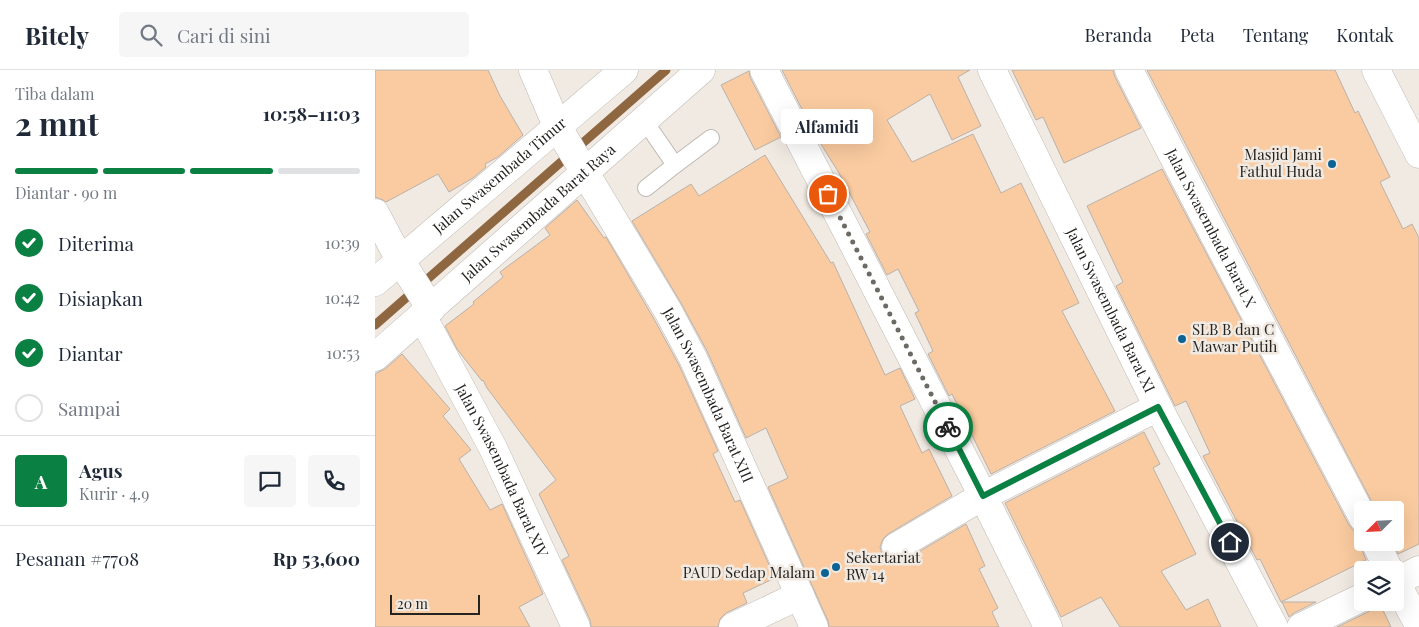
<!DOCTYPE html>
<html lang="id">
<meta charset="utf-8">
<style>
:root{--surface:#fff;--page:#f6f6f7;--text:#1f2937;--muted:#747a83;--line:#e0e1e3;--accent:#0b8043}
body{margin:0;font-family:"Playfair Display",serif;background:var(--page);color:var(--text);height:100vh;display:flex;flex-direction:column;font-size:19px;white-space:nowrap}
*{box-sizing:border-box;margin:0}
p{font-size:16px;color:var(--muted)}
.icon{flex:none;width:28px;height:28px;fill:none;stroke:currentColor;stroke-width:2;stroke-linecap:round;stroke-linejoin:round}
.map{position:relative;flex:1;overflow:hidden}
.side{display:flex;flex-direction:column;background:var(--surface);width:375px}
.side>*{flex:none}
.needle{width:32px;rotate:246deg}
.tools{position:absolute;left:979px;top:431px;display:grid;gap:10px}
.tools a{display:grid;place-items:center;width:50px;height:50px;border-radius:5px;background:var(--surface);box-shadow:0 5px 20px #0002;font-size:25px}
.scale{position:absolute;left:15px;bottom:12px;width:90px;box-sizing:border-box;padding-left:5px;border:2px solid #262421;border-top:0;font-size:14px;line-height:18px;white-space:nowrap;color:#262421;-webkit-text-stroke:4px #f1eae3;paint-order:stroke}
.pin{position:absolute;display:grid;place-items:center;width:42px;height:42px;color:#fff;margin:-21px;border:2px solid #fff;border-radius:50%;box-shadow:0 1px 5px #0007}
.courier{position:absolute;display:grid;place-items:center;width:50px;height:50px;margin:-25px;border:4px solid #0b8043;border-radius:50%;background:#fff;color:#222;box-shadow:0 1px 6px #0007}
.bubble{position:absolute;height:35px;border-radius:5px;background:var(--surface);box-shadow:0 5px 20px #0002;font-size:16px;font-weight:700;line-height:35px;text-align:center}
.head em{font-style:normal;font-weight:700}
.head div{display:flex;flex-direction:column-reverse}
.head{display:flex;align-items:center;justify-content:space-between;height:85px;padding:0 15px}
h1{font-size:32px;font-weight:700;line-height:38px}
.bar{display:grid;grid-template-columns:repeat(4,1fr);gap:8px 5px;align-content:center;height:60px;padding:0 15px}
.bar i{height:6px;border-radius:4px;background:var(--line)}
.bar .on{background:var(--accent)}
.bar p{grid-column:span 4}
.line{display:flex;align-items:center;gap:12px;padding:0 15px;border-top:1px solid var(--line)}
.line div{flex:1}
.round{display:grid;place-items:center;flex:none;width:52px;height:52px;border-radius:5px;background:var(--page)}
ol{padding:0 15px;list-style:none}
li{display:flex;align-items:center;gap:15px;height:55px}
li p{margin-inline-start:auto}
li .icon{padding:5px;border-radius:50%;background:var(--accent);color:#fff;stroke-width:4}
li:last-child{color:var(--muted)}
li i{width:28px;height:28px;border:2px solid var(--line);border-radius:50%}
header{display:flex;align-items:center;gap:30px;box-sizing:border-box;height:70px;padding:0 25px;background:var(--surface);border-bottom:1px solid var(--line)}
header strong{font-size:24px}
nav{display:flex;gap:28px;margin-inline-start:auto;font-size:18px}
.search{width:350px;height:45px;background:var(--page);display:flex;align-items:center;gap:12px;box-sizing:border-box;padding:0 18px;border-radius:5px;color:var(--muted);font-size:19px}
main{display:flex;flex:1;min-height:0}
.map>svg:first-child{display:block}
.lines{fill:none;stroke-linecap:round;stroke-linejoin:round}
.stream{stroke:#8e6740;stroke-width:9}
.building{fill:#facba0;stroke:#b8b1ab}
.lane-casing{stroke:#c0b9b3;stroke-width:18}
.street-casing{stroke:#c0b9b3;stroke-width:29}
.secondary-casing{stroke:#c0b9b3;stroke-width:29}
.lane{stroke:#fff;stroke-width:16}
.street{stroke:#fff;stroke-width:28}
.secondary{stroke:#fff;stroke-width:28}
.done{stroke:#6d6965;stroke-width:5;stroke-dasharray:0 9}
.route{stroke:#0b8043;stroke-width:6}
.poi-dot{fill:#0d6394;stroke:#f1eae3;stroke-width:2}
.labels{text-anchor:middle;stroke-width:5;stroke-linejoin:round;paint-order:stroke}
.poi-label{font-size:15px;fill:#262421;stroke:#f1eae3;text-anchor:end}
.street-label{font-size:15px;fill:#262421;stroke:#f1eae3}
</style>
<header>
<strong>Bitely</strong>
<div class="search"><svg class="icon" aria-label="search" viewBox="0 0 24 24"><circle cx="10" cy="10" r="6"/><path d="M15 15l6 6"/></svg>Cari di sini</div>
<nav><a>Beranda</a><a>Peta</a><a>Tentang</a><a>Kontak</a></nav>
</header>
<main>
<section class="side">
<div class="head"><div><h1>2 mnt</h1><p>Tiba dalam</p></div><em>10:58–11:03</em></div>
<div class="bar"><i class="on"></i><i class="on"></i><i class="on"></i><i></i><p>Diantar · 90 m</p></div>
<ol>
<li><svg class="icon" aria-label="check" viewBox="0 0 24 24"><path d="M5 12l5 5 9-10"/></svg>Diterima<p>10:39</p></li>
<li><svg class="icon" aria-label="check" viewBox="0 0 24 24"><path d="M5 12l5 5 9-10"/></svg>Disiapkan<p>10:42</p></li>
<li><svg class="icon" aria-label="check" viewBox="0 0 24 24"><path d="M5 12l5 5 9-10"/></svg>Diantar<p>10:53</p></li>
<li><i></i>Sampai</li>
</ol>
<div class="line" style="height:90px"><b class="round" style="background:var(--accent);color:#fff">A</b><div><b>Agus</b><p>Kurir · 4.9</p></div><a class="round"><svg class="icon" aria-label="chat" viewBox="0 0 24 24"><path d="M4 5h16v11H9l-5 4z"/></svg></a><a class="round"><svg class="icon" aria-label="phone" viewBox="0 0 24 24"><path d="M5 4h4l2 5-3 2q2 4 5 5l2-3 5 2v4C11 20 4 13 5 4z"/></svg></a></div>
<div class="line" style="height:65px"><div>Pesanan #7708</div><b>Rp 53,600</b></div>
</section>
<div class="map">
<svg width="1044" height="557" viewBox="0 0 1044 557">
<rect width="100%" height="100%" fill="#f1eae3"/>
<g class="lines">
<path class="stream" d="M0,255l291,-255"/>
</g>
<g class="building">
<path d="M0,0h113l12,26 23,39 -25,22 -13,7 1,3 -13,11 -24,14 -11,-18 -52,28 -3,-2 -8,-3z"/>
<path d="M407,0h188l-12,7 23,49 -29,14 -22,-46 -43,26 25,42 61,-28 28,59 20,-10 58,120 -17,8 53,100 -124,63 -39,-80 -3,2 -21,-42 5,-3 -18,-38 4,-2 -21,-42 -11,6 -21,-41 4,-2 -31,-59 -25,-40z"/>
<path d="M637,0h101l2,7 26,51 -77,35 -21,-46 -7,3z"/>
<path d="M772,0h188l20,43 3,-2 32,66 -10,5 23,47 9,-5 7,14v306l-21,10 -5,-12h2v-32h-19z"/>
<path d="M374,1l1,6 31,60 -26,13 -34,-65z"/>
<path d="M390,85l66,108 2,-1 52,113 15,-7 15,31 -15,7 22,47 7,-4 23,47 -64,38 -5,5 -3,8 2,7 7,7 8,2 6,-2 63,-37 19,42 -6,3 19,39 -6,4 7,15h-170l-1,-6 -60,-134 20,-9 -22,-50 -20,10 -39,-87 -26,-48 -49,-82 59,-37 8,12z"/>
<path d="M787,99l187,356 5,6 8,3 -3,8 7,18 -85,42 -21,-43 -3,1 -54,-104 7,-3 -24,-52 -11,5 -59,-120 7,-4 -36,-76z"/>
<path d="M202,130l27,38 2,-1 48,82 25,46 39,86 -5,3 22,48 5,-2 35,78 -32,15 4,10 -21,10 -6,6 -2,8h-127l-1,-7 -28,-60 7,-4 -30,-62 17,-14 -69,-92 -4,-8 -1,1 -25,-32 -12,-23 29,-22 -1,-2 30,-25 -3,-5 50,-37 -5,-7z"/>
<path d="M27,284l48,55 -7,7 28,34 -12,9 31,51 12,-6 41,90 -24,13 11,20h-155v-253l10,-5z"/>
<path d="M769,362l16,32 -7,4 43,86 -35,17 25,39 22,-11 13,28h-101l-19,-30 -40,20 -56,-114z"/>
<path d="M907,532h34l-22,11 -5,4z"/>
<path d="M1002,532h2l12,25h-54l33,-16z"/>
</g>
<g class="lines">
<g class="lane-casing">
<g id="lane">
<path d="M269,50l31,45 -29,23"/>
<path d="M300,95l36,-27"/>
</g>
</g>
<g class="street-casing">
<g id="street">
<path id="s1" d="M158,0l24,56 111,185 25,47 121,269"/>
<path d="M389,0l219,426 65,131"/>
<path id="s2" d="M754,0c76,150 156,299 234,448"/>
<path d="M1001,0l43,84"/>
<path d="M0,143l25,47 31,49"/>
<path id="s3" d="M0,212l249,-212"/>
<path id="s4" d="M47,246l71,132 83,179"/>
<path d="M1000,472l14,28"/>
<path d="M521,477l87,-51 175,-89"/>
<path d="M1020,511l24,44"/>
<path d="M1020,512l24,-12"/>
<path d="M358,557l67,-32"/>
<path d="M926,557l62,-30"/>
</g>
</g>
<g class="secondary-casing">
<g id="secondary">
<path id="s5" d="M617,0l166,337 116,220"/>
<path id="s6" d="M0,287l326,-287"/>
</g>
</g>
<use href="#lane" class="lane"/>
<use href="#street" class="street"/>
<use href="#secondary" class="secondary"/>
</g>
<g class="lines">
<path class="done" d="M453,124l120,233"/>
<path class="route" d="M573,357l35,69 175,-89 72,135"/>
</g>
<g class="poi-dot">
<circle cx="957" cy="94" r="5"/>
<circle cx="807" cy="269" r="5"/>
<circle cx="461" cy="497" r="5"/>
<circle cx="450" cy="503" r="5"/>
</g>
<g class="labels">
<g class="poi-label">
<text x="947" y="90">Masjid Jami<tspan x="947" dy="17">Fathul Huda</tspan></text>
<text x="817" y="265" text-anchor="start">SLB B dan C<tspan x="817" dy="17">Mawar Putih</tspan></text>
<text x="471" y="493" text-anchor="start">Sekertariat<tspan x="471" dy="17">RW 14</tspan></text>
<text x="440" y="508">PAUD Sedap Malam</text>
</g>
<g class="street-label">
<text dy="5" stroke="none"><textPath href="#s3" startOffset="164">Jalan Swasembada Timur</textPath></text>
<text dy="5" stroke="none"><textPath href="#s6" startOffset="218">Jalan Swasembada Barat Raya</textPath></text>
<text dy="5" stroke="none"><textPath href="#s2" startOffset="178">Jalan Swasembada Barat X</textPath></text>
<text dy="5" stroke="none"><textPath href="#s5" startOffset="268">Jalan Swasembada Barat XI</textPath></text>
<text dy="5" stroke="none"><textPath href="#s1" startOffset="370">Jalan Swasembada Barat XIII</textPath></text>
<text dy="5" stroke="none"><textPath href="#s4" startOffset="174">Jalan Swasembada Barat XIV</textPath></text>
</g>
</g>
</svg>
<div class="tools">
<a><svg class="needle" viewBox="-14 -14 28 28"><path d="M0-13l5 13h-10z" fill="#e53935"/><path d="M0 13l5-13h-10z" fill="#747a83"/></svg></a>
<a><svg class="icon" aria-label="layers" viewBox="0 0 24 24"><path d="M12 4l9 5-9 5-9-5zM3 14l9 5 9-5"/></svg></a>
</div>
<div class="scale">20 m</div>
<div class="pin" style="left:453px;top:124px;background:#ea580c"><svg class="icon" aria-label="bag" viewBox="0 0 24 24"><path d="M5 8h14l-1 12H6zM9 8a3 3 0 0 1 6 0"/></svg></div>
<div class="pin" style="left:855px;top:472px;background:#1f2937"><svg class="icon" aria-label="home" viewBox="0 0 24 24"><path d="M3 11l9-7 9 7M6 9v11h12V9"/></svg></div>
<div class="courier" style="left:573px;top:357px"><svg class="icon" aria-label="bike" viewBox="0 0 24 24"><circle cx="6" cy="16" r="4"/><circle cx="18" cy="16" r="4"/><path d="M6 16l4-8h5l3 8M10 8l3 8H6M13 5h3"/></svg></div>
<div class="bubble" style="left:406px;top:39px;width:92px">Alfamidi</div>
</div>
</main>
